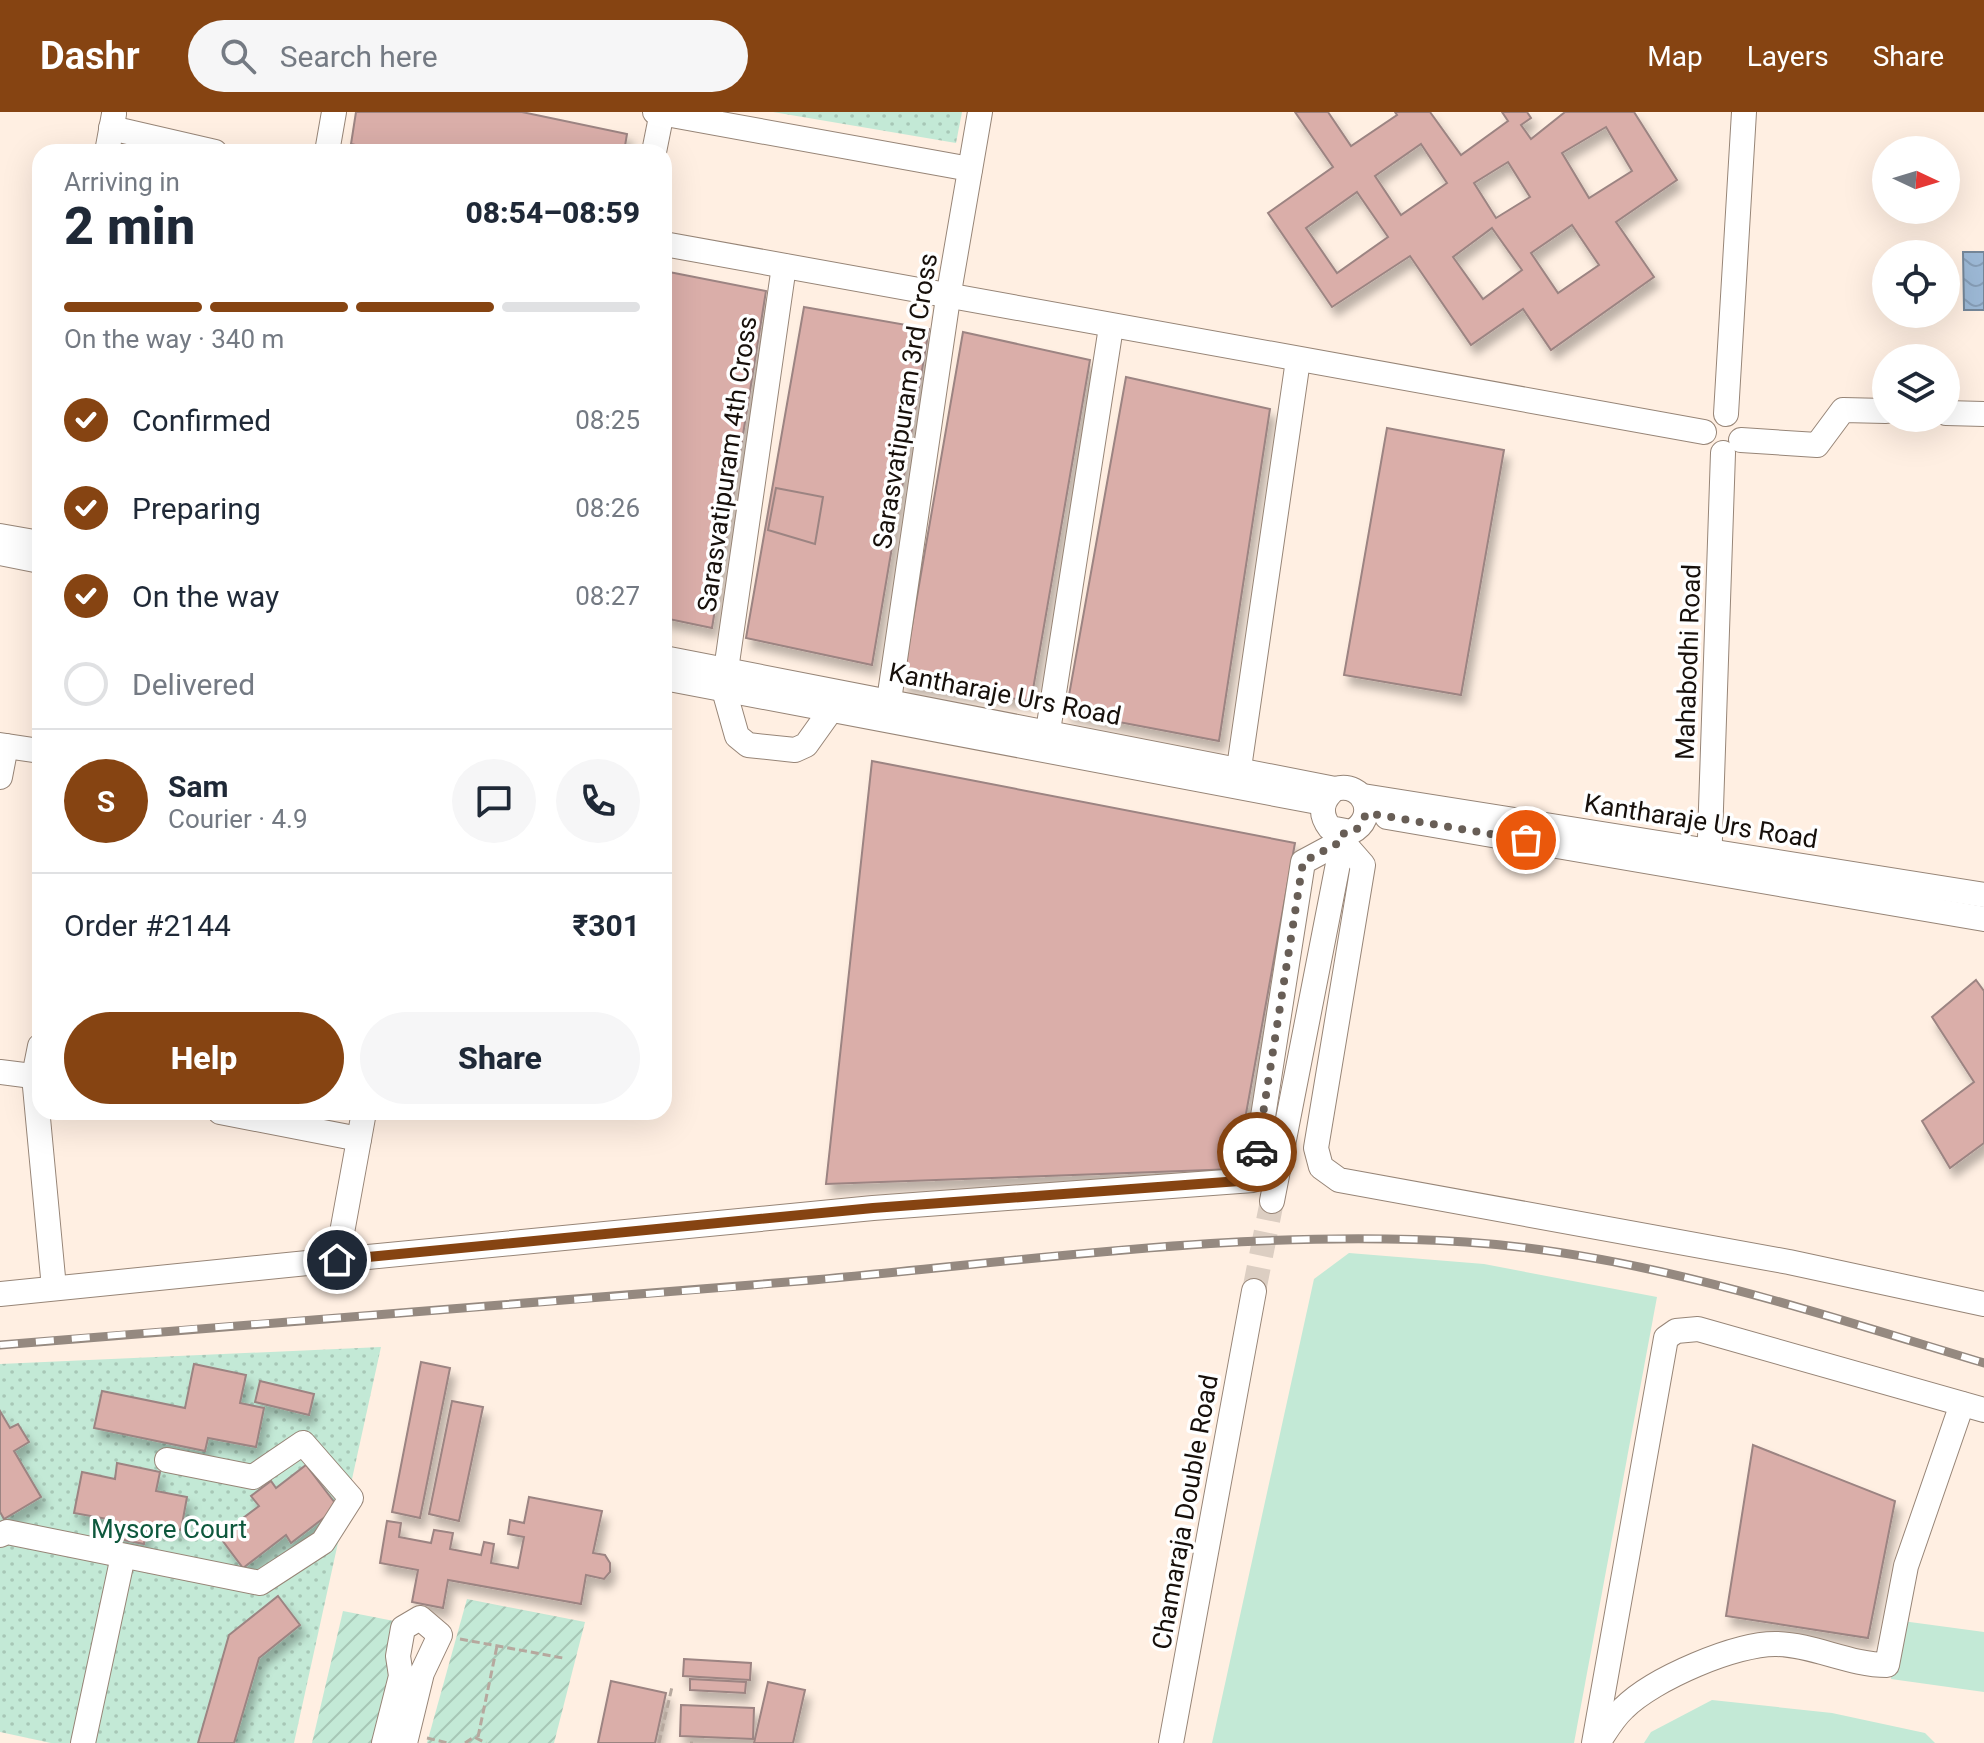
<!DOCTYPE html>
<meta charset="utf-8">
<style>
:root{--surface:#fff;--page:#f6f6f7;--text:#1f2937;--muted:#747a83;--line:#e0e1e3;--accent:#864412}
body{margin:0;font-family:Roboto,sans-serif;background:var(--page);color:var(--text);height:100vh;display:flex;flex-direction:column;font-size:30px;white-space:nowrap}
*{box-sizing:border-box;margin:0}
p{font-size:26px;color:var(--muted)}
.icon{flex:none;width:44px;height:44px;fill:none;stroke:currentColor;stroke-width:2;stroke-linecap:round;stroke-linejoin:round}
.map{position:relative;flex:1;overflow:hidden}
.drawer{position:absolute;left:32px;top:32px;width:640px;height:976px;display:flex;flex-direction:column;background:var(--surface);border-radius:24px;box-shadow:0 8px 32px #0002}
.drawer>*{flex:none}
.needle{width:52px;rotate:94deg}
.tools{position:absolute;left:1872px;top:24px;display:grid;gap:16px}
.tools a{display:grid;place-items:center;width:88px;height:88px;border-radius:50%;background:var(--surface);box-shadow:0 8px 32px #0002;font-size:40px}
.pin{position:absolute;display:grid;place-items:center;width:68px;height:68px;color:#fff;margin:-34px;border:4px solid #fff;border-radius:50%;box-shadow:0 2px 8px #0007}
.courier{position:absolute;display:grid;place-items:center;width:80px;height:80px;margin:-40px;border:6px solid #864412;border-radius:50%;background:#fff;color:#222;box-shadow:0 2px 10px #0007}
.head em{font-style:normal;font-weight:800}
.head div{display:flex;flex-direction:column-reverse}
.head{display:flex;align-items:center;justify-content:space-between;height:136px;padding:0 32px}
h1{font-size:52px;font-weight:800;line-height:60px}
.bar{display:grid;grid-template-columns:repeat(4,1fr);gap:12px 8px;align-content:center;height:96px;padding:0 32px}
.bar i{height:10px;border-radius:6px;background:var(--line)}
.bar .selected{background:var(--accent)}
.bar p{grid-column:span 4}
.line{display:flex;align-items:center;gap:20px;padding:0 32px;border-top:2px solid var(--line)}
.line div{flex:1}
.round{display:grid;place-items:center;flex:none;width:84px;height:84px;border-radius:42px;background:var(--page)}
ol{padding:0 32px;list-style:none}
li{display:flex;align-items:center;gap:24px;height:88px}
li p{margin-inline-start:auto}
li .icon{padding:8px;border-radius:50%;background:var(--accent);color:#fff;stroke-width:4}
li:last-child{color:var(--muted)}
li i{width:44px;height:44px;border:4px solid var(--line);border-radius:50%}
.action{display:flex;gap:16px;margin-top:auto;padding:16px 32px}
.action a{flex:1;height:92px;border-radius:48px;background:var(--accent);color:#fff;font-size:32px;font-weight:800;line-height:92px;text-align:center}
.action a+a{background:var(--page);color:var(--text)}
header{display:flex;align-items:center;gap:48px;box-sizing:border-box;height:112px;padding:0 40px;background:var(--accent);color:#fff}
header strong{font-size:38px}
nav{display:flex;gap:44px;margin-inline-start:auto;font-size:28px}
.search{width:560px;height:72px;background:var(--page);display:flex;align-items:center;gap:20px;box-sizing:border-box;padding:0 28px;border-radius:44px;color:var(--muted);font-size:30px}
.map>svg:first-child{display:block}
.grass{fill:#c3e9d6}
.park{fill:url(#park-dots)}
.garden{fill:url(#garden-furrows)}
.water{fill:url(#water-waves);stroke:#748698;stroke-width:2}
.building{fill:#daaea9;stroke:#9c8482;stroke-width:2;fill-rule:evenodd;filter:url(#shadow)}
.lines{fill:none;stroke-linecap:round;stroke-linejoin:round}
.minor-tunnel{stroke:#dccec2;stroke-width:24;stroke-dasharray:24 12;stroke-linecap:butt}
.minor-casing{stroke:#978577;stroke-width:26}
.path{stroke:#b6a89e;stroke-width:3;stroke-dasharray:8 4;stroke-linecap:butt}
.minor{stroke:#fff;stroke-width:24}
.rail-casing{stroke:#958980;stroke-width:9}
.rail{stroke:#fff;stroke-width:6;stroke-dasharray:18;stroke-linecap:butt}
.done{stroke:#685e56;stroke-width:8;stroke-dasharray:0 14.4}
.route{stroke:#864412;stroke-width:10}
.labels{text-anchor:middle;stroke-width:7;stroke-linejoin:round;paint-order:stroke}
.street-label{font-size:26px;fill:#17100b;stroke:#fff}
.park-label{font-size:26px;fill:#0e583d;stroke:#fff}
</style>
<header>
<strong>Dashr</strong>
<div class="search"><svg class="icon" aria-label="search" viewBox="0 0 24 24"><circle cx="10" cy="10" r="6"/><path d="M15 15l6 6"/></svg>Search here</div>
<nav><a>Map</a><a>Layers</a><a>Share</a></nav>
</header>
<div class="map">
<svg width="1984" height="1631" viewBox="0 0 1984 1631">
<defs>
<pattern id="park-dots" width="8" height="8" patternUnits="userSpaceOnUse" patternTransform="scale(2)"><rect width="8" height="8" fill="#c3e9d6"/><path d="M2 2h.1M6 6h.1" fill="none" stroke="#a7c7b6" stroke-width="1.8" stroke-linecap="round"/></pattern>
<pattern id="garden-furrows" width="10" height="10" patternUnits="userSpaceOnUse" patternTransform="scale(2)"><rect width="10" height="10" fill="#c3e9d6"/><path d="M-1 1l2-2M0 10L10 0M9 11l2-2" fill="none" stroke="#a7c7b6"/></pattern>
<pattern id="water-waves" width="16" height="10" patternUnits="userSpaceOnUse" patternTransform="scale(2)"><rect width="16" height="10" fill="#9cb8d5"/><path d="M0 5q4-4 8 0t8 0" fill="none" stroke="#869db6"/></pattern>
<filter id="shadow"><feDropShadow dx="5" dy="9" stdDeviation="4" flood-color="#0004"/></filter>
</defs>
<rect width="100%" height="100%" fill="#ffefe2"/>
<g class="grass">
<path d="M1349,1141l135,11 173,33 -83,446h-362l102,-464z"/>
<path d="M1895,1508l89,12v60l-93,-13z"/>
<path d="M1712,1588l120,13 93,20 10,10h-291l7,-11z"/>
</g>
<g class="park">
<path d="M773,0h189l-6,31z"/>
<path d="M381,1235l-87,396h-243l-51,-11v-368z"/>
</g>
<g class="garden">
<path d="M467,1487l118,23 -31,121h-127z"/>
<path d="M343,1499l56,11 -20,121h-67z"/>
</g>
<path class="water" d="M1963,140h21v58h-20z"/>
<g class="building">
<path d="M356,0h166l105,22 -3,18h-238l-35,-8z"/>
<path d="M1295,0h33l23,34 46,-31 -2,-3h35l31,43 47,-34 -6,-9h25l4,6 -10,7 10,14 34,-27h69l43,68 -61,42 38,55 -103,73 -28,-41 -52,36 -61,-89 -78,51 -64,-94 65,-46zM1606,15l26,44 -43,27 -27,-45zM1421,32l26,39 -46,32 -26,-39zM1508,50l22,35 -34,21 -22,-35zM1357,80l31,45 -51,36 -31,-45zM1572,113l27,40 -41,28 -27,-40zM1492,116l30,42 -39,29 -30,-42z"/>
<path d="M664,159l102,20 -54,337 -48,-10z"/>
<path d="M804,195l125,22 -57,336 -126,-27z"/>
<path d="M963,220l127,28 -59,341 -129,-18z"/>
<path d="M1126,265l144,32 -51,332 -153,-29z"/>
<path d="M1387,316l117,22 -43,245 -117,-20z"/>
<path d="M776,376l47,9 -8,47 -47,-14z"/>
<path d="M872,649l423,82 -59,326 -410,15z"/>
<path d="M1976,868l8,11v152l-34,25 -28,-47 52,-39 -42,-65z"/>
<path d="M421,1250l29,6 -30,150 -28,-6z"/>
<path d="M194,1252l52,11 -6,28 24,5 -8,39 -48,-9 -3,13 -111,-23 8,-37 83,17z"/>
<path d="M260,1269l54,13 -5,21 -54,-13z"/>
<path d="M452,1289l31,6 -24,114 -30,-7z"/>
<path d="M0,1299l10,17 8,-4 11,18 -15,9 27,46 -37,22 -4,-7z"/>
<path d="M1753,1333l142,56 -27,137 -142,-22z"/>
<path d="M117,1351l43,9 -4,19 31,6 -6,33 -33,-7 -4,21 -35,-7 4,-17 -39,-7 8,-41 33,7z"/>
<path d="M306,1353l32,42 -47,36 -5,-8 -43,33 -24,-32 40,-30 -8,-10 20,-15 5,7z"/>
<path d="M529,1385l73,14 -9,42 12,2 5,8v9l-6,7 -18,-4 -5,29 -133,-24 -5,28 -31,-6 6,-32 -38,-7 7,-42 14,2 -2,14 32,6 3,-13 19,3 -3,16 31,6 3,-13 10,2 -3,19 27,5 6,-31 -16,-3 2,-14 14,3z"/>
<path d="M278,1484l22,29 -41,33 -25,85h-36l31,-108z"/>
<path d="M684,1547l67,4 -1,17 -67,-4z"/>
<path d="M690,1567l56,3 -1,11 -55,-3z"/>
<path d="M611,1569l55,12 -11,50h-57z"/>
<path d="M768,1570l37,8 -12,53h-39z"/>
<path d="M681,1593l73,3 -1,31 -73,-3z"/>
</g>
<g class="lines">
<path class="minor-tunnel" d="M1254,1179l18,-90"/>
<g class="minor-casing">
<g id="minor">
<path d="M655,0l315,57"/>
<path d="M111,16l104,24"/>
<path d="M107,40l7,-38"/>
<path d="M327,40l7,-40"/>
<path d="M654,40l8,-40"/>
<path d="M664,132l1040,188"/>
<path d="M1946,301l38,1"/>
<path d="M1726,302l18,-302"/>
<path d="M1741,328l76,5 26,-35 43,1"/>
<path d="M0,424l40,7"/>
<path d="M0,441l40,8"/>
<path d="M664,546l671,131c30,-8 44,29 16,43l-21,-4c-11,-14 -9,-28 5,-39"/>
<path d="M726,558l58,-404"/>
<path d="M664,566l659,125"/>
<path d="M724,578l13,46 11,9 47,5 11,-5 25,-35"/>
<path d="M887,602l61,-416 32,-186"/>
<path d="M1048,619l63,-404"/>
<path d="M0,633l40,6"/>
<path d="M1239,656l59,-408"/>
<path d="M0,665l6,-31"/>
<path d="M1363,684l621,99"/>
<path d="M1387,705l597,102"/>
<path d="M1709,755l14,-414"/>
<path d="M40,934l-6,30 20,212"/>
<path d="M0,960l40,5"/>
<path d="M220,1000l139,27"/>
<path d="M1272,1089l72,-368"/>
<path d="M337,1148l536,-52 380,-28 50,-318 39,-21 21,24 -47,283 5,19 18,13 450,82 195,42"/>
<path d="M0,1182l337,-34 27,-148"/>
<path d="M0,1423l7,-3 253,51 63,-41 28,-44 -48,-55 -50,34 -86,-17"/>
<path d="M83,1631l40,-187"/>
<path d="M384,1631l17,-67 -3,-20 5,-28 17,-10 20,17 -18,38 -17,70"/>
<path d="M1171,1631l83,-452"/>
<path d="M1594,1631l72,-405 10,-7 22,-2 286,81"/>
<path d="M1598,1631c8,-12 15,-25 26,-35 29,-29 112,-65 153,-64 37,1 73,21 110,21l19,-99 56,-162"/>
</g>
</g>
<g class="path">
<path d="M460,1527l103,19"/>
<path d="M478,1625l19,-91"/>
<path d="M427,1626l21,5"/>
<path d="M465,1631l9,-6 12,6"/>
<path d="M659,1631l13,-56"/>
<path d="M690,1631h3"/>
</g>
<use href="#minor" class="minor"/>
<g class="rail-casing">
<path id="rail" d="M0,1233c271,-24 542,-41 813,-65 213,-19 439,-52 653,-38 177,12 348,70 518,121"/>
</g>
<use href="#rail" class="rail"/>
</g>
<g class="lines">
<path class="done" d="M1257,1040l46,-290 39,-21 2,-8 13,-4 10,-16 159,27"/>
<path class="route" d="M337,1148l536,-52 380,-28 4,-28"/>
</g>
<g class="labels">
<g class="street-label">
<text transform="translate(905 289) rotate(-81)" y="9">Sarasvatipuram 3rd Cross</text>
<text transform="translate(727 352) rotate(-82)" y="9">Sarasvatipuram 4th Cross</text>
<text transform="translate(1688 550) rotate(-88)" y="9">Mahabodhi Road</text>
<text transform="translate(1005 582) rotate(11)" y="9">Kantharaje Urs Road</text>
<text transform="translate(1701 709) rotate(9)" y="9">Kantharaje Urs Road</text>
<text transform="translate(1185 1400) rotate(-80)" y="9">Chamaraja Double Road</text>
</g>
<g class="park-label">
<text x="169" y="1426">Mysore Court</text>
</g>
</g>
</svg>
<div class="tools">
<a><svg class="needle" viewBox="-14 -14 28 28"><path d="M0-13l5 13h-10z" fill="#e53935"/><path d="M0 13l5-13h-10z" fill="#747a83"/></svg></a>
<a><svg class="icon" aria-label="locate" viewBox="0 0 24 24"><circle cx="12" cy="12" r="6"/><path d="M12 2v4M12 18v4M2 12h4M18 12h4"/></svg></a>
<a><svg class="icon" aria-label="layers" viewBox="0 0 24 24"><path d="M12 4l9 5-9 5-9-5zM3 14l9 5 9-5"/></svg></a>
</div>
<div class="pin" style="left:1526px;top:728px;background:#ea580c"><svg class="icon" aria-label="bag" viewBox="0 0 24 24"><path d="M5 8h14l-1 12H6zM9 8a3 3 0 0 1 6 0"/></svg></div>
<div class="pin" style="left:337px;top:1148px;background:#1f2937"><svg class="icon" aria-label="home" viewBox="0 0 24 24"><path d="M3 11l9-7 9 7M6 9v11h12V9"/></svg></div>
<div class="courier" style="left:1257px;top:1040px"><svg class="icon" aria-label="car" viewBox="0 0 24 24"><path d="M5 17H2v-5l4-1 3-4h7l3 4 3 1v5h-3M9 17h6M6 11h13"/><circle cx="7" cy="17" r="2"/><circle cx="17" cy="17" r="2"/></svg></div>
<section class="drawer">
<div class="head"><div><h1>2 min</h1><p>Arriving in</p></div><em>08:54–08:59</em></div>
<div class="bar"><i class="selected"></i><i class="selected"></i><i class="selected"></i><i></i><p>On the way · 340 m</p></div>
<ol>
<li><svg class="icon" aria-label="check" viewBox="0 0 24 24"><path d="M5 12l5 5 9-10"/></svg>Confirmed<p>08:25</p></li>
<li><svg class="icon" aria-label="check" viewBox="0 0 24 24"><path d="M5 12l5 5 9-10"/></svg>Preparing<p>08:26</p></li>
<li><svg class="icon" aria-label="check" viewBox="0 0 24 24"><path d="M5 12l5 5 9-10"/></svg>On the way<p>08:27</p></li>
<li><i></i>Delivered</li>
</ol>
<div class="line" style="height:144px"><b class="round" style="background:var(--accent);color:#fff">S</b><div><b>Sam</b><p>Courier · 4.9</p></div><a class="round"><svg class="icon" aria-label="chat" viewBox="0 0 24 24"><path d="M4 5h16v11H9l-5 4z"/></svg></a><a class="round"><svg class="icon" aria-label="phone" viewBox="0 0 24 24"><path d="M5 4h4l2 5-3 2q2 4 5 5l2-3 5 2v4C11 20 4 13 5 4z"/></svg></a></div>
<div class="line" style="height:104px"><div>Order #2144</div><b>₹301</b></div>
<div class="action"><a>Help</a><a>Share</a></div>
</section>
</div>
